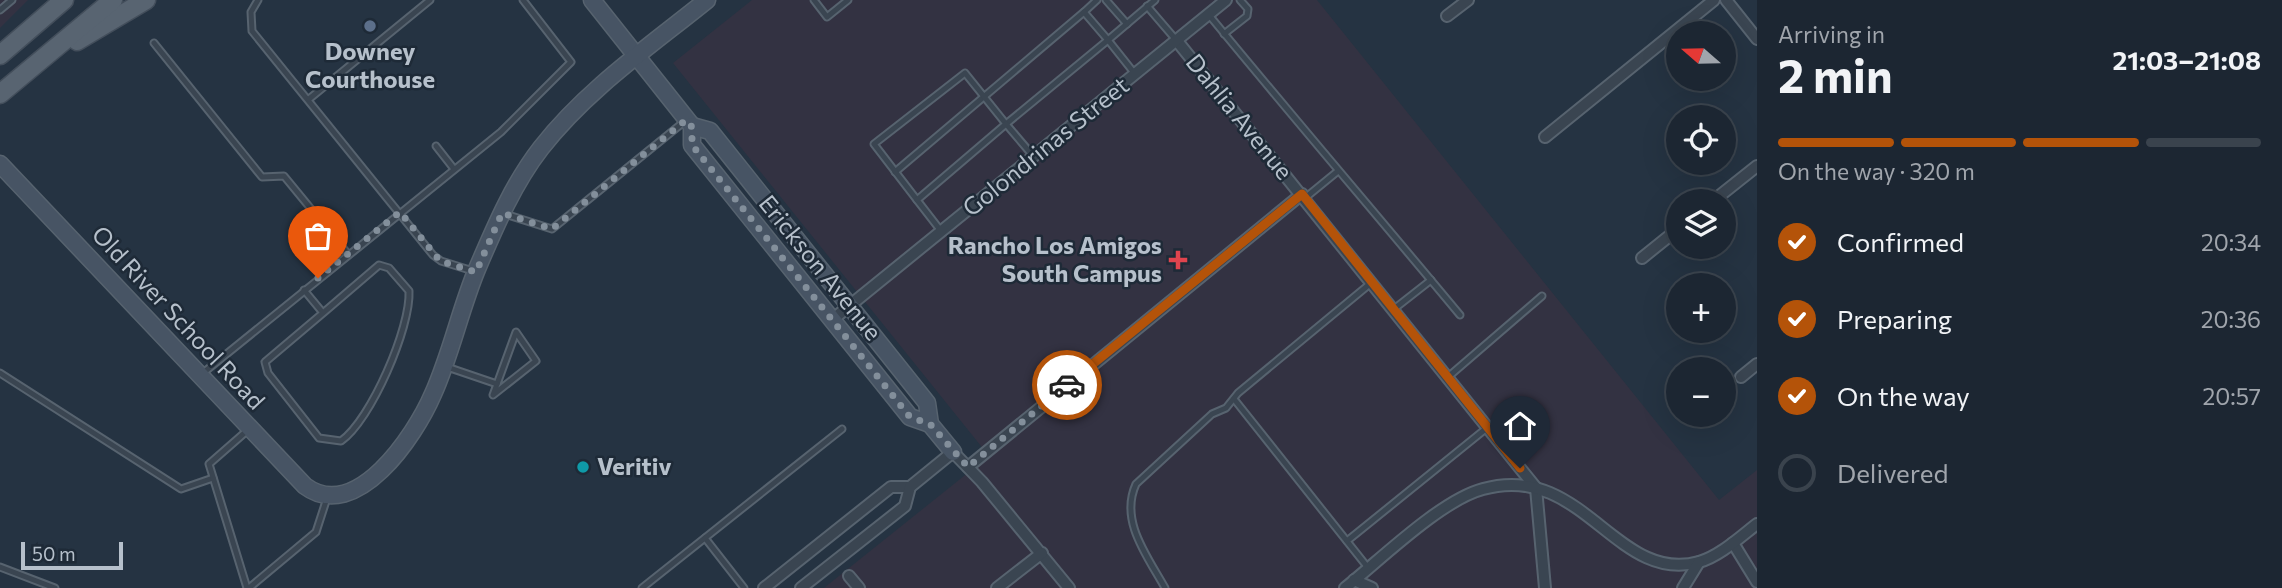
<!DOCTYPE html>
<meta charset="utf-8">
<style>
:root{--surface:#1c2632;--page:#252e3a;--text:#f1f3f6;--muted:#a0a5ac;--line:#3a434d;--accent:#b45309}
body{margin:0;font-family:Commissioner,sans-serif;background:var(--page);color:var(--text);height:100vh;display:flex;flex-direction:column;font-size:26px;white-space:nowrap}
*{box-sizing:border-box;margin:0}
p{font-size:23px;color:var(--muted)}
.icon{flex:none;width:38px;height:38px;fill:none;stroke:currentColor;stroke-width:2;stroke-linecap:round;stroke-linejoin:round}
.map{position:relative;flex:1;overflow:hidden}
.drawer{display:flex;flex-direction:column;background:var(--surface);width:525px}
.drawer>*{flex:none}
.needle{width:46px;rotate:290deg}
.tools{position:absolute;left:1666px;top:21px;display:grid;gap:14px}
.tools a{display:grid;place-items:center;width:70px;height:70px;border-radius:50%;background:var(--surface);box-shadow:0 7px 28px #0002,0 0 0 2px var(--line);font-size:35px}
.scale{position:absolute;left:21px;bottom:18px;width:102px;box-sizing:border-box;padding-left:7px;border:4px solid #b6c0cb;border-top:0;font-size:19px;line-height:24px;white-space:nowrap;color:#b6c0cb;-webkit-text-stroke:5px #1e2a37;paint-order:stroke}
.pin{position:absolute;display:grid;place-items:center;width:60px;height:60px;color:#fff;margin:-72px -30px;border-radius:50% 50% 50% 0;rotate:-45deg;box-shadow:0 0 7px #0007}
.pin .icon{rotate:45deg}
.courier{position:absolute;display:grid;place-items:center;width:70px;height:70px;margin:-35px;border:5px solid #b45309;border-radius:50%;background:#fff;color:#222;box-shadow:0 2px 9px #0007}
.headline em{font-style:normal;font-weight:700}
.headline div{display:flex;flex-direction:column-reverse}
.headline{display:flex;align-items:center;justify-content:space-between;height:119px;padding:0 21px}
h1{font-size:46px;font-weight:700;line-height:52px}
.bar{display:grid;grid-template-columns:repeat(4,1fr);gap:10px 7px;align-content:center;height:84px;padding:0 21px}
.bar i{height:9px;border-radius:5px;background:var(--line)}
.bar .on{background:var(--accent)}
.bar p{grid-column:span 4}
ol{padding:0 21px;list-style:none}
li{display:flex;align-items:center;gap:21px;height:77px}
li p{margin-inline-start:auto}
li .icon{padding:7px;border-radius:50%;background:var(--accent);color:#fff;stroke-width:4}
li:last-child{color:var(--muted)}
li i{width:38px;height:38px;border:4px solid var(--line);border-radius:50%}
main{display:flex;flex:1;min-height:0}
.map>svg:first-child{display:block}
.medical{fill:#333242}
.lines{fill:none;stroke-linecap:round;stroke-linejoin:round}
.lane-casing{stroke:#57636f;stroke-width:9}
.street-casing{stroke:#57636f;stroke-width:14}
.secondary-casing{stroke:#57636f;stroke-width:19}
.primary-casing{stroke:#434e5b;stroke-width:21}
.lane{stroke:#3a4551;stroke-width:5}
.street{stroke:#3a4551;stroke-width:10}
.secondary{stroke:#475464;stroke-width:16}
.primary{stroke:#586471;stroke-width:18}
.done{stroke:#838f9b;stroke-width:7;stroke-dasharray:0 12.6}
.route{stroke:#b45309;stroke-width:9}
.service-dot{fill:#5c6f8a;stroke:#1e2a37;stroke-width:2.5}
.health-dot{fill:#e0444e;stroke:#1e2a37;stroke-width:2.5}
.culture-dot{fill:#0f9aa8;stroke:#1e2a37;stroke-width:2.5}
.labels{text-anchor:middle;stroke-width:5;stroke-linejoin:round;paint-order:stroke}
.poi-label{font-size:24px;font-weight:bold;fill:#b6c0cb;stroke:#1e2a37}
.street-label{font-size:24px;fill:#b6c0cb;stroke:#1e2a37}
</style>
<main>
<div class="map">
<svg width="1757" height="588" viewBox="0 0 1757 588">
<rect width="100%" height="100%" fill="#253342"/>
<g class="medical">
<path d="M0,0h28l-28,28z"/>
<path d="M752,0h565l402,500 38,-30v118h-933l165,-132 -316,-393z"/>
</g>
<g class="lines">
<g class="lane-casing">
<g id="lane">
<path d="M258,0l-7,12 1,19 181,224 8,6 32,10"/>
<path d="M814,0l13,17 21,-17"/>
<path d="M1106,0l21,24"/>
<path d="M1147,6l30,35"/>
<path d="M0,10l12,-10"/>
<path d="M1084,12l13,-12"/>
<path d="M1209,15c83,101 167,199 251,300"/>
<path d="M1224,34l23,-18 1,-7 -8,-9"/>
<path d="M154,43l108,134 22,-1 64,78"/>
<path d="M309,99l121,-99"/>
<path d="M436,146l18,23"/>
<path d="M895,172l189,-160 24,28 47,-40"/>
<path d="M1305,198l33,-27"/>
<path d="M917,200l-43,-56 91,-71 41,51 102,-84 27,34"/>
<path d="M505,214l47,15 133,-108"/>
<path d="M941,231l-24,-31 89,-76 28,33"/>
<path d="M304,290l19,23 -58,49 3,11 51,65 22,3c30,-21 70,-114 68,-150l-20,-23 -10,-3 -56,48"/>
<path d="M1394,309l37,-29"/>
<path d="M516,332l20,29 -43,34z"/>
<path d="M447,367l50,17"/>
<path d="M0,373l181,116 32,-11"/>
<path d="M203,373l298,-241 70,-70 -48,-62"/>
<path d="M1448,377l94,-81"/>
<path d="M1234,399l135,170"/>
<path d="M705,538l39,50"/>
<path d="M1347,541l141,-114"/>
<path d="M0,567l55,21"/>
<path d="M247,588l-38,-124 40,-35"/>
<path d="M249,588l67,-56 11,-34"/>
<path d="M642,588l200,-159"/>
<path d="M1165,588c-17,-31 -46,-67 -29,-104l76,-70 14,-6 12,-15 133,-110"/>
</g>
</g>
<g class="street-casing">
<g id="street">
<path d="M1726,0l31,39"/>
<path d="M1447,16l21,-16"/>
<path d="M1177,41l359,447 9,100"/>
<path d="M1545,137l169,-137"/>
<path d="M1713,201l44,-35"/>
<path d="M1642,258l36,-29"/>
<path d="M832,320l394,-320"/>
<path d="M1741,377l16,-13"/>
<path d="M968,467l334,-273"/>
<path d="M1733,543l24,39"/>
<path d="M849,576l10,12"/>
<path d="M1354,580l18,8"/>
<path d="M764,588l127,-101h19"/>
<path d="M801,588l104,-82 5,-19 43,-35 29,30 87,106"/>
<path d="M997,588l45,-35"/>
<path d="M1345,588c35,-28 96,-88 138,-99 100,-28 133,96 216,73 21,-6 41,-25 58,-38"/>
<path d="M1683,588l16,-26"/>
</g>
</g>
<g class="secondary-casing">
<g id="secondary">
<path d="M592,0l100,126v19l218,272 20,7"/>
<path d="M692,126l18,5 217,272 3,21 23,28"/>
<path d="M0,164l305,322c51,38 110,-50 128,-92 18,-40 27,-84 44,-125 18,-42 36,-85 64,-121 45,-58 109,-102 166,-148"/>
</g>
</g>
<g class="primary-casing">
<g id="primary">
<path d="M77,41l69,-41"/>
<path d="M0,55l64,-55"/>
<path d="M0,94l113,-94"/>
</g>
</g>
<use href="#lane" class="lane"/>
<use href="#street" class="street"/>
<use href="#secondary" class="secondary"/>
<use href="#primary" class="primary"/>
</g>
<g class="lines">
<path class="done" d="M318,278l82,-66 40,49 36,11 26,-59 50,16 134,-109 6,7v18l218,272 20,7 38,43 99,-82"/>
<path class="route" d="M1067,385l235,-191 218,274"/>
</g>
<circle class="service-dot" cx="370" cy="26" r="7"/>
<path class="health-dot" d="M1174.5 249.5h7v7h7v7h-7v7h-7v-7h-7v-7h7z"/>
<circle class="culture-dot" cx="583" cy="467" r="7"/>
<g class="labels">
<g class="poi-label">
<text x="370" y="60">Downey<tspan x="370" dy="28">Courthouse</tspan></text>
<text x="1162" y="254" text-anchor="end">Rancho Los Amigos<tspan x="1162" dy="28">South Campus</tspan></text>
<text x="597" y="475" text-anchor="start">Veritiv</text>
</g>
<g class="street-label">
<text transform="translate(1239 117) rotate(51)" y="8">Dahlia Avenue</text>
<text transform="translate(1046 147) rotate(-39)" y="8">Golondrinas Street</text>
<text transform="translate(820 268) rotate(51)" y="8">Erickson Avenue</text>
<text transform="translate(178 318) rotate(47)" y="8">Old River School Road</text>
</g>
</g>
</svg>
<div class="tools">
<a><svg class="needle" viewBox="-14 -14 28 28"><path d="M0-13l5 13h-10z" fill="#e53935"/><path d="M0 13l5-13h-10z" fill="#a0a5ac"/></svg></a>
<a><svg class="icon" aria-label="locate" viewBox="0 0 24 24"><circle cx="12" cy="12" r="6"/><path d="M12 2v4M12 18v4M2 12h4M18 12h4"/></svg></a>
<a><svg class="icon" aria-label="layers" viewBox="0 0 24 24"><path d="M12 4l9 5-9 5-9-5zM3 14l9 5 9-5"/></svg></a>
<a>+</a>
<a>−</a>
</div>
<div class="scale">50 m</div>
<div class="pin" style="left:318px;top:278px;background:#ea580c"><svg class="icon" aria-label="bag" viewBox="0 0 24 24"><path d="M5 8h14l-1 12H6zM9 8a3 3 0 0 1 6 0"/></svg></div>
<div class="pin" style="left:1520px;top:468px;background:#1f2937"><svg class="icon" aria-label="home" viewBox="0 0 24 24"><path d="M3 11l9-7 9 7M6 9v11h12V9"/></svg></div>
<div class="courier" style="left:1067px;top:385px"><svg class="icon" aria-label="car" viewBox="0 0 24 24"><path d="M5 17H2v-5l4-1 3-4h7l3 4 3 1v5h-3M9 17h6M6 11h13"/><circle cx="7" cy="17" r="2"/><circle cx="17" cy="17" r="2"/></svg></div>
</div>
<section class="drawer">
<div class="headline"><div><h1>2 min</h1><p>Arriving in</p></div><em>21:03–21:08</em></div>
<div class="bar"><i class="on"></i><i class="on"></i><i class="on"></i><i></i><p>On the way · 320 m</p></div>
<ol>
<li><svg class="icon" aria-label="check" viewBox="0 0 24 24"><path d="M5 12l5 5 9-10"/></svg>Confirmed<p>20:34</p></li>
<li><svg class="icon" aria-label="check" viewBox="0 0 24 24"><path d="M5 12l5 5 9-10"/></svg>Preparing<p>20:36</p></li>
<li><svg class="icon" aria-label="check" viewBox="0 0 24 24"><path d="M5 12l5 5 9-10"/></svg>On the way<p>20:57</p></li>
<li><i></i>Delivered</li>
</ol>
</section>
</main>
